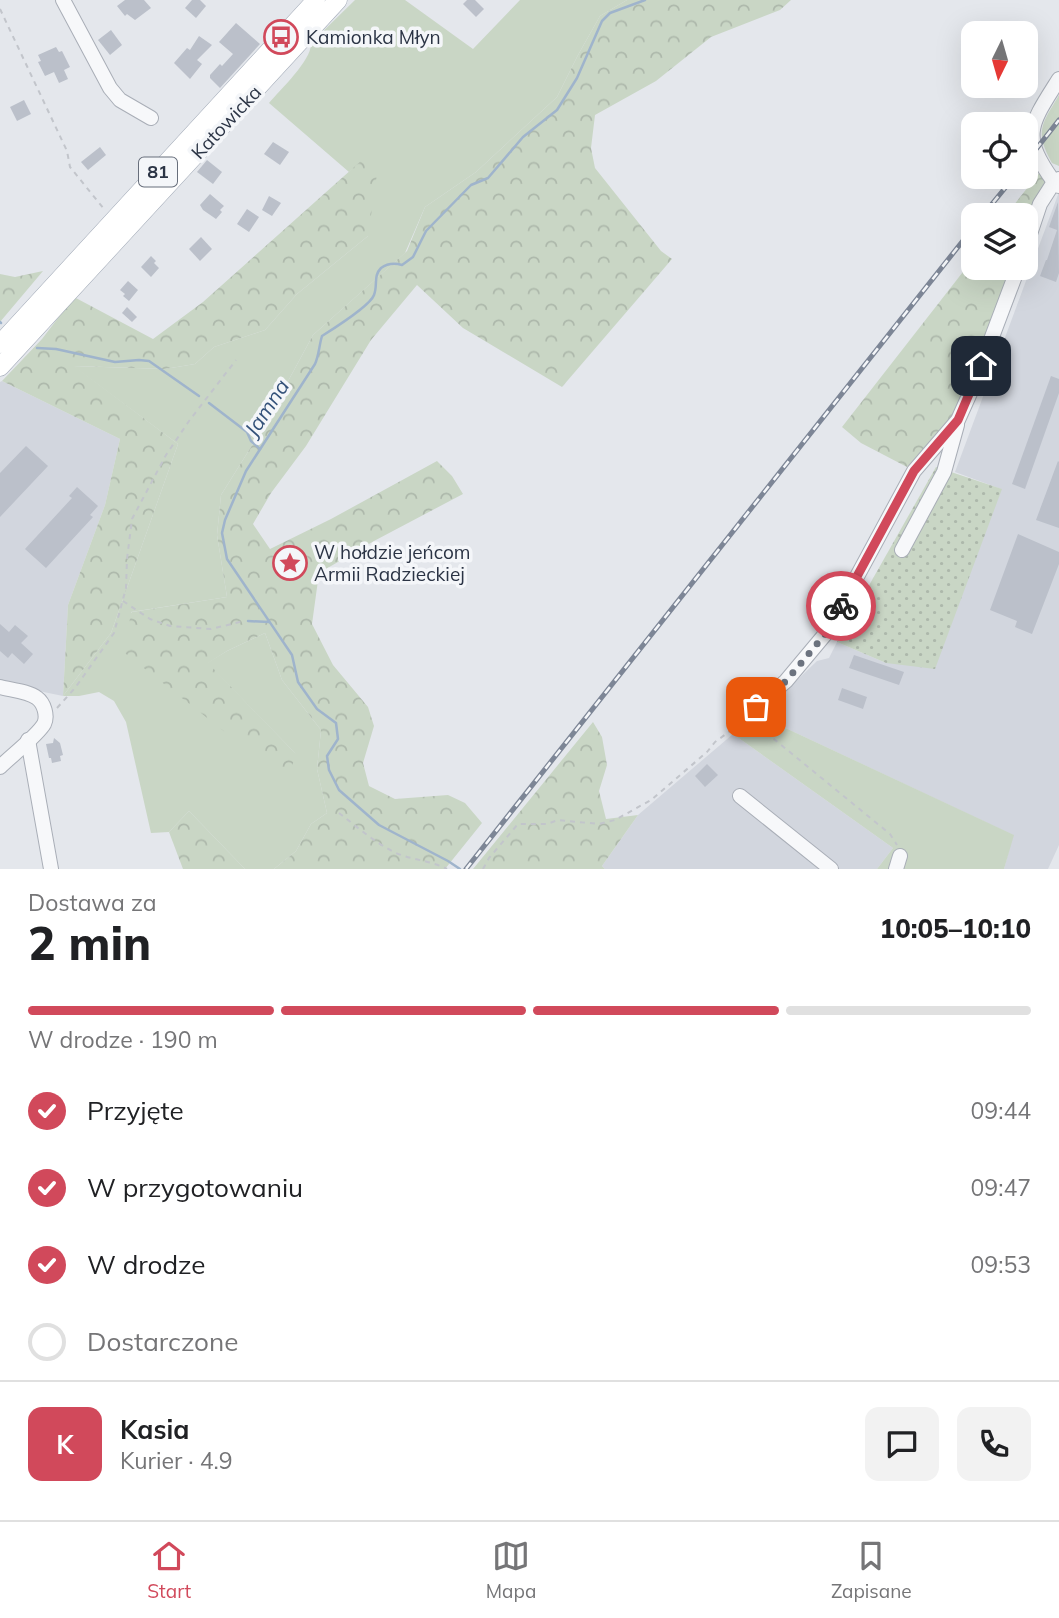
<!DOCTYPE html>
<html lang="pl">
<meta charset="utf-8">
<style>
:root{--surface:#fff;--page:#f2f2f2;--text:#202124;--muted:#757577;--line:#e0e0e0;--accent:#d1495b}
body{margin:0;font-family:Mulish,sans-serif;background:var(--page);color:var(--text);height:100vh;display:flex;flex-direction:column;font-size:26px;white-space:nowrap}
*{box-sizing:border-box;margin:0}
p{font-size:23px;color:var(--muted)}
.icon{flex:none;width:38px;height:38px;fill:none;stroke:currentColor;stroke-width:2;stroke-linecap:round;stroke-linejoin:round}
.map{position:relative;height:869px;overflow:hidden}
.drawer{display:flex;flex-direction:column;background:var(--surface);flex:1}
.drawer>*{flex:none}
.needle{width:46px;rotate:185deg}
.fabs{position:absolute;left:961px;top:21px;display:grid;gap:14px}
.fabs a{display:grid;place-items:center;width:77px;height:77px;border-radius:14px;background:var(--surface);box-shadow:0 7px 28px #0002;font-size:35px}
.pin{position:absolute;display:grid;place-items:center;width:60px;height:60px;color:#fff;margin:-30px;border-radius:14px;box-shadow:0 4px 10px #0006}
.courier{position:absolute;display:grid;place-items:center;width:70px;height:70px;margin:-35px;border:5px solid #d1495b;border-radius:50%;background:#fff;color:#222;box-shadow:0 2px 9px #0007}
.head em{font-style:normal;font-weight:800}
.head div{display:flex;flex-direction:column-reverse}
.head{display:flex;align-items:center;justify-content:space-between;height:119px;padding:0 28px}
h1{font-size:46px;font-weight:800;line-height:52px}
.bar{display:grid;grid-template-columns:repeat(4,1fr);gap:10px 7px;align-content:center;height:84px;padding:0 28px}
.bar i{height:9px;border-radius:5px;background:var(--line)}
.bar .on{background:var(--accent)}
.bar p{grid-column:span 4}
.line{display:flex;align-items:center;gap:18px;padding:0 28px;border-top:2px solid var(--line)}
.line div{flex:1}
.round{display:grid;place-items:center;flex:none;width:74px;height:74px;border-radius:14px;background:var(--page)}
ol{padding:0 28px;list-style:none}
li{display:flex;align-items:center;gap:21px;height:77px}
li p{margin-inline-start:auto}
li .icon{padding:7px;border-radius:50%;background:var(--accent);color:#fff;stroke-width:4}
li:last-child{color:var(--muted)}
li i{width:38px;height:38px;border:4px solid var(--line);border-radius:50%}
.menu{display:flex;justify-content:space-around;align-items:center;height:98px;border-top:2px solid var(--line);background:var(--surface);font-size:19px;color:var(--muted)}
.menu a{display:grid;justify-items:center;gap:4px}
.menu .on{color:var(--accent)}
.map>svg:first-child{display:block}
.built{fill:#d2d6de}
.green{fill:#c9d6c5}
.forest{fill:url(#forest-crowns)}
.garden{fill:url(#garden-dots)}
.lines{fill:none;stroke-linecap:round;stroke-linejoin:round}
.stream{stroke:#9fb4cc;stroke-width:2.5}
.building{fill:#bbc0ca}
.minor-casing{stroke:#a9aeb7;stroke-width:16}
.major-casing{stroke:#a3abb8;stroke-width:19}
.path{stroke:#c2c5cb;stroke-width:2;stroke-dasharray:5 5;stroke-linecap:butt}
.minor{stroke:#f7f8fa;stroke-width:14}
.major{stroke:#fff;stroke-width:18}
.rail-casing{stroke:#7d8696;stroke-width:5}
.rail{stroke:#f4f6f9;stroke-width:2.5;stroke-dasharray:8;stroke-linecap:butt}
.done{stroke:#6c737f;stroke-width:7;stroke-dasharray:0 12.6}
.route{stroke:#d1495b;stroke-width:9}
.labels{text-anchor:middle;stroke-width:7;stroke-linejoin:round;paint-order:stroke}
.shield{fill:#f4f6f9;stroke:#676e7b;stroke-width:2}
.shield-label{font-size:18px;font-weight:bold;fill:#2b3445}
.poi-label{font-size:19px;fill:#2b3445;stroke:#f4f6f9;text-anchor:start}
.street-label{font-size:19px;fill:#2b3445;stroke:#f4f6f9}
.water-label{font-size:21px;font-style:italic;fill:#34527a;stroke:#f4f6f9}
</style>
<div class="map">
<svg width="1059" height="869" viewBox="0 0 1059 869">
<defs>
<pattern id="forest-crowns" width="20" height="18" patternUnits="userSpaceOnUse" patternTransform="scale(1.75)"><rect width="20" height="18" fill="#c9d6c5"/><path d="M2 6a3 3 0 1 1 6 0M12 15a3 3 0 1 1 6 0" fill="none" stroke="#adb8ab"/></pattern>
<pattern id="garden-dots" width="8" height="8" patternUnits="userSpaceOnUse" patternTransform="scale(1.75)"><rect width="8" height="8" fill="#c9d6c5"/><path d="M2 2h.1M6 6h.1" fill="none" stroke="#adb8ab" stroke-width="1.8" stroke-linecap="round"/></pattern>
</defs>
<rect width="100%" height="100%" fill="#e4e7ec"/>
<g class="built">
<path d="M1059,192v653l-11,24h-44l9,-34 -253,-119 57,-55 12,-3 8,-16 49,21 115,-174 -46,-17z"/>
<path d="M2,381l118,58 -15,66 -37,100 -5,91 -63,-13v-301z"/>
<path d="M733,734l160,114 -16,21h-272l-3,-3 36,-51z"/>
</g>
<g class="green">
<path d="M355,0h50l68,49 47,-49h107l-27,16 -22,39 -21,42 -81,75 -51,35 -20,46 -92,82 -52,96 -40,64 -4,40 10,62 -96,15 165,142 -89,-91 20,-12 38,-18 17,47 39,50 -4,39 10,44 -16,11 -15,27 -22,18h-29l-56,-58 -20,21 -18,1 -25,-111 -12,-21 -15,-9 -20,4h-16l48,-63 67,-189 -105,-78 92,3 30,-5 19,-17 51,-17 32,-36 71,-58 -5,-75 -14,11 -80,-69c12,-14 43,-43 42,-60z"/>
<path d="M1059,95v71l-7,-3c-18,-32 -10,-39 7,-68z"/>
<path d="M760,716l254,119 -10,34h-127l16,-21 -160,-114z"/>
</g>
<g class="forest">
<path d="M627,0h164l-11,10 -69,27 -55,44 -61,34 -4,33 4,20 66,83 11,8 -110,128 -99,-59 -46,-43 -46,55 -65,106 -35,47 -18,31 17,25 61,-30 106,-58 15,15 11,18 -89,47 -55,32 -7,51 21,41 35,42 6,19 -11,37 6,23 26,13 53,-4 17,8 17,20 -37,46h-171l22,-18 15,-27 16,-11 -10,-44 4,-39 -39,-50 -17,-47 -38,18 -19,12 88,91 -9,27 -166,-131 11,-38 95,-15 -10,-62 4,-40 40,-64 52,-96 94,-84 18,-44 51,-35 81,-75 21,-42 22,-39z"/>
<path d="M362,160l15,14 -9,62 -71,58 -32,36 -51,17 -19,17 -30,5 -91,-3 104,78 -67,189 -48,63 5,-91 37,-100 15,-66 -118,-58 40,-42 32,-42 79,42 50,-37z"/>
<path d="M1039,173l7,7 -20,53v-18h-20z"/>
<path d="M973,259v9h39l-59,151 -46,48 -46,-24 -19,-16z"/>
<path d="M43,271l-43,51v-48l15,3z"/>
<path d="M593,722l9,15 5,28 -8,26 7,28 32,-4 -36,51 3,3h-132z"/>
<path d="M189,811l56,58h-62l-14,-37z"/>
</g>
<path class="garden" d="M936,467l66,22 -67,180 -49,-6 -49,-21z"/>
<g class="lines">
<g class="stream">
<path d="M0,322l1,1"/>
<path d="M37,348l19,1 59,13 24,-2 10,1 50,35"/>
<path d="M209,403l38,29 4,9 9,8"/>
<path d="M248,621l21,1"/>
<path d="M460,869l-12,-8 -69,-36 -40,-35 -10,-20 -2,-14 11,-17 -2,-16 -19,-14 -19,-27 -6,-27 -65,-96 -5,-26 3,-13 21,-49 69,-107c4,-9 4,-18 7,-28 11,-7 48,-30 52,-41 4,-10 -1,-19 7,-27 7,-5 14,-5 21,-3l11,-8 13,-26 45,-46 17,-7 35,-41 34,-27 20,-32 25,-57 8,-8 35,-13"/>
</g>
</g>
<g class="building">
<path d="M125,0h19l7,8 -16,12 -8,-6 -2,2 -8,-10z"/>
<path d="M192,0h8l6,6 -10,12 -11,-10z"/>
<path d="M467,0h8l9,9 -8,8 -13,-13z"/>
<path d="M236,23l24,21 -40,44 -10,-10v-3l10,-11 2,2 11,-12 -14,-12z"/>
<path d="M111,30l11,15 -12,10 -12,-15z"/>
<path d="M199,36l13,9 -15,15 5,4 -12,15 -16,-16 13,-15 3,2z"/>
<path d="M56,47l3,5 3,-1 8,16 -6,3 4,9 -9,4 -5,-11 -9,4 -7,-14 3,-1 -3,-6z"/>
<path d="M24,100l7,14 -14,7 -7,-14z"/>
<path d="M273,142l16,10 -9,13 -16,-11z"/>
<path d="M100,147l6,8 -18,15 -7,-8z"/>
<path d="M207,160l15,12 -9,12 -16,-12z"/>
<path d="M210,194l14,12 -4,4 2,2 -6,7 -13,-9 -3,-5z"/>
<path d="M269,196l12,7 -9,13 -10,-6z"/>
<path d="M1058,202l1,71 -3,9 -16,-6 6,-16h1l10,-30 -8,-3z"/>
<path d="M247,209l12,8 -10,15 -12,-8z"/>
<path d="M201,237l11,12 -12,12 -11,-12z"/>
<path d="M151,256l5,5 -2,2 5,5 -8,9 -10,-10z"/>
<path d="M128,281l10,9 -9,11 -6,-5 2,-2 -5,-4z"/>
<path d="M127,307l10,10 -5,5 -10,-9z"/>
<path d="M1051,376l8,3v14l-34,96 -13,-5z"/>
<path d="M26,446l22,20 -48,51v-44z"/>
<path d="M1058,461l1,1v66l-23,-8z"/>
<path d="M77,487l21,19 -8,9 3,2 -47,51 -21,-19 47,-51 -3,-2z"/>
<path d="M1018,534l41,18v12l-27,70 -17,-7 2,-6 -27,-11z"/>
<path d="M0,624l9,8 6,-7 13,11 -7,7 12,11 -9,10 -12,-11 -4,5 -8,-7z"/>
<path d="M854,655l50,17 -5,13 -50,-17z"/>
<path d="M842,688l25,9 -4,12 -25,-9z"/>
<path d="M54,738l6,5 3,12 -3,1 1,5 -9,2 -1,-5h-2l-3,-14 7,-1z"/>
<path d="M707,764l11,11 -13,12 -10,-11z"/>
</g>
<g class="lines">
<g class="minor-casing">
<g id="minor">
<path d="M63,0l47,88 10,12 31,18"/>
<path d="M1059,79c-29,46 -39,56 -5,103l5,-3"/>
<path d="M1026,246l14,-42 14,-22 5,4"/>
<path d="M902,550l42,-78 13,-47"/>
<path d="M0,687c11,3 28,4 37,11 7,5 11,18 7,26 -6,11 -34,33 -44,43"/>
<path d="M751,717l5,-10 30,-26 41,-49 87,-161 44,-51 17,-38 43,-114"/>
<path d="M28,740l23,129"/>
<path d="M740,796l91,73"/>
<path d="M896,869l4,-13"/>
</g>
</g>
<g class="major-casing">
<g id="major">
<path d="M0,344l316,-344"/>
<path d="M0,367l338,-367"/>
</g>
</g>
<g class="path">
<path d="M0,9l67,142 3,16 34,42"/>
<path d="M123,601l27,18 20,7 41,3 33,-8"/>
<path d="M57,708l18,-20 39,-55 12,-45 1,-29 5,-40 34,-64 23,-34 47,-61"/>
<path d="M758,726l132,108 7,11"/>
<path d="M339,813c17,13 35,29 55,39 16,8 36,8 53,17"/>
<path d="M483,869l6,-11 29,-34h29l11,-4 41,4 16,-4 36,-20 56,-48 8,-10 26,-19"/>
</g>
<use href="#minor" class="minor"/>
<use href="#major" class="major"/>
<g class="rail-casing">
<g id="rail">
<path d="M1026,162l33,-42"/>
<path d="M983,215l31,-38"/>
<path d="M466,869l507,-641"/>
</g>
</g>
<use href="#rail" class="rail"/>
</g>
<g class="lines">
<path class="done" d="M756,707l30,-26 41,-49 14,-26"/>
<path class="route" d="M841,606l73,-135 44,-51 23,-54"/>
</g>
<defs>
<g id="bus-ring" transform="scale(1.75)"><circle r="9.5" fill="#f4f6f9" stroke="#d1495b" stroke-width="1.5"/><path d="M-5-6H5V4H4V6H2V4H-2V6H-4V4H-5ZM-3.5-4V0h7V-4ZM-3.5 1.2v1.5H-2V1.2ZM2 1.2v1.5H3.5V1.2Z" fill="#d1495b"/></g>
<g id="sight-ring" transform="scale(1.75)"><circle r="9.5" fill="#f4f6f9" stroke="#d1495b" stroke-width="1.5"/><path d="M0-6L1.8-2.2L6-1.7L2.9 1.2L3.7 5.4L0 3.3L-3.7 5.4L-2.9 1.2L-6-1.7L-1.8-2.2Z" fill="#d1495b"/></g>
</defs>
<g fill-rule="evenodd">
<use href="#bus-ring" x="281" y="37"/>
<use href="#sight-ring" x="290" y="563"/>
</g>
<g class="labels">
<rect class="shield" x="139" y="157.5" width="38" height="29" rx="5"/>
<g class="shield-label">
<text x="158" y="178">81</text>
</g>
<g class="poi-label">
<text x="306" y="44">Kamionka Młyn</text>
<text x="314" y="559">W hołdzie jeńcom<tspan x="314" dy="22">Armii Radzieckiej</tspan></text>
</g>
<g class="street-label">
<text transform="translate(226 122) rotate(-47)" y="7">Katowicka</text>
</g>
<g class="water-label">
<text transform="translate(267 408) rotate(-57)" y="7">Jamna</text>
</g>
</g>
</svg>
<div class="fabs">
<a><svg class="needle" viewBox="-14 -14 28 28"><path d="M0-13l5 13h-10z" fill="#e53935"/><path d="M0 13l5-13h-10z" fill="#757577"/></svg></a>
<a><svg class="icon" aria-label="locate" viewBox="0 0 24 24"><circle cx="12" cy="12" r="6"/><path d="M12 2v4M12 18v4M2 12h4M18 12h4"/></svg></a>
<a><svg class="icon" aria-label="layers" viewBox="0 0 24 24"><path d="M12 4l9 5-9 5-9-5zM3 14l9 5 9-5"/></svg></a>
</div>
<div class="pin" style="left:756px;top:707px;background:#ea580c"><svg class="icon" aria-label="bag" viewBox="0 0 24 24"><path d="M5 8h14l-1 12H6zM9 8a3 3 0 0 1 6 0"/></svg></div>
<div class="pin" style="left:981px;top:366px;background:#1f2937"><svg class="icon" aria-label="home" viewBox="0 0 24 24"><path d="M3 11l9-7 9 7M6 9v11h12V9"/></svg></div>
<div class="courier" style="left:841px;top:606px"><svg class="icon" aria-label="bike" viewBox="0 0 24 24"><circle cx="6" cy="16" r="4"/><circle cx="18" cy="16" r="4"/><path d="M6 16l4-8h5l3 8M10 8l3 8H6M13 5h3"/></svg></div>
</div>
<section class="drawer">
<div class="head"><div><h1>2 min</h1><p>Dostawa za</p></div><em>10:05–10:10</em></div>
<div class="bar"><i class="on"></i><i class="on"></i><i class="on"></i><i></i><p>W drodze · 190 m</p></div>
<ol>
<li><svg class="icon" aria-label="check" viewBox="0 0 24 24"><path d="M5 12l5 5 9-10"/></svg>Przyjęte<p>09:44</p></li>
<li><svg class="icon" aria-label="check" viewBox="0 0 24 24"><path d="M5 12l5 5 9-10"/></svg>W przygotowaniu<p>09:47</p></li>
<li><svg class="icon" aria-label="check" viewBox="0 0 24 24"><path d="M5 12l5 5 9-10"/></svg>W drodze<p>09:53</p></li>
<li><i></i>Dostarczone</li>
</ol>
<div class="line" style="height:126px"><b class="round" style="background:var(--accent);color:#fff">K</b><div><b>Kasia</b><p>Kurier · 4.9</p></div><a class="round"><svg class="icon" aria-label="chat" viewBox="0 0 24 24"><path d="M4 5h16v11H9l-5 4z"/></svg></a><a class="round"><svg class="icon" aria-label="phone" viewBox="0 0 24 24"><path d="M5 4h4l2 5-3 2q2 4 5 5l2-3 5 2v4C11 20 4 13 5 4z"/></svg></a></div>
</section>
<nav class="menu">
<a class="on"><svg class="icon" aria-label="home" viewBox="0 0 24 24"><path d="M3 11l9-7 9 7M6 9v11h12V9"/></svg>Start</a>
<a><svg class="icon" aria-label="map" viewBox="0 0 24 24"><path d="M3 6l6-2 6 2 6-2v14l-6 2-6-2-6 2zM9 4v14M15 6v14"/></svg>Mapa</a>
<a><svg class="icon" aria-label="saved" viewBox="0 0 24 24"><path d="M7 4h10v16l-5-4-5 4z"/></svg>Zapisane</a>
</nav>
